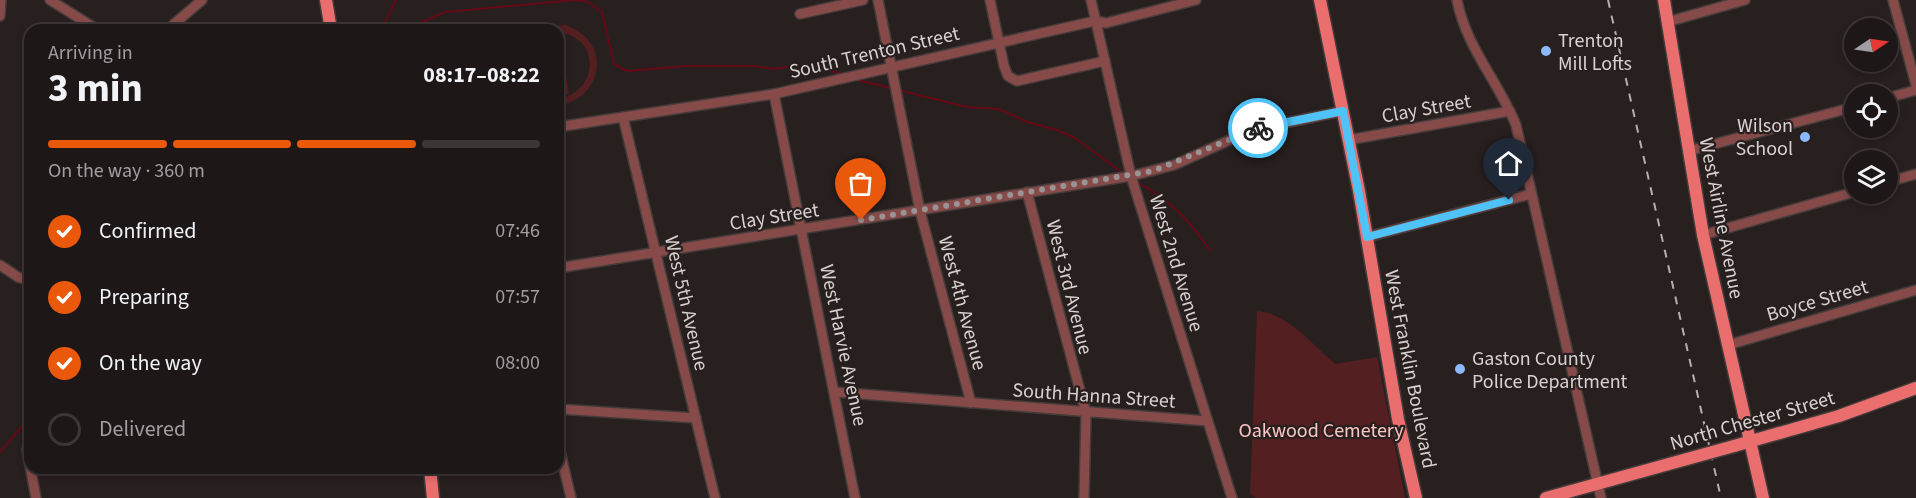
<!DOCTYPE html>
<meta charset="utf-8">
<style>
:root{--surface:#1e1717;--page:#2b2424;--text:#f1f3f6;--muted:#a19fa1;--line:#3c3636;--accent:#ea580c}
body{margin:0;font-family:"Source Sans 3",sans-serif;background:var(--page);color:var(--text);height:100vh;display:flex;flex-direction:column;font-size:22px;white-space:nowrap}
*{box-sizing:border-box;margin:0}
p{font-size:20px;color:var(--muted)}
.icon{flex:none;width:33px;height:33px;fill:none;stroke:currentColor;stroke-width:2;stroke-linecap:round;stroke-linejoin:round}
.map{position:relative;flex:1;overflow:hidden}
.details{position:absolute;left:24px;top:24px;width:540px;height:450px;display:flex;flex-direction:column;background:var(--surface);border-radius:18px;box-shadow:0 3px 9px #0003,0 0 0 2px var(--line)}
.details>*{flex:none}
.needle{width:39px;rotate:77deg}
.fabs{position:absolute;left:1844px;top:18px;display:grid;gap:12px}
.fabs a{display:grid;place-items:center;width:54px;height:54px;border-radius:50%;background:var(--surface);box-shadow:0 3px 9px #0003,0 0 0 2px var(--line);font-size:30px}
.pin{position:absolute;display:grid;place-items:center;width:51px;height:51px;color:#fff;margin:-62px -26px;border-radius:50% 50% 50% 0;rotate:-45deg;box-shadow:0 0 6px #0007}
.pin .icon{rotate:45deg}
.courier{position:absolute;display:grid;place-items:center;width:60px;height:60px;margin:-30px;border:4px solid #4fc3f7;border-radius:50%;background:#fff;color:#222;box-shadow:0 2px 8px #0007}
.headline em{font-style:normal;font-weight:700}
.headline div{display:flex;flex-direction:column-reverse}
.headline{display:flex;align-items:center;justify-content:space-between;height:102px;padding:0 24px}
h1{font-size:39px;font-weight:700;line-height:45px}
.bar{display:grid;grid-template-columns:repeat(4,1fr);gap:9px 6px;align-content:center;height:72px;padding:0 24px}
.bar i{height:8px;border-radius:4px;background:var(--line)}
.bar .current{background:var(--accent)}
.bar p{grid-column:span 4}
ol{padding:0 24px;list-style:none}
li{display:flex;align-items:center;gap:18px;height:66px}
li p{margin-inline-start:auto}
li .icon{padding:6px;border-radius:50%;background:var(--accent);color:#fff;stroke-width:4}
li:last-child{color:var(--muted)}
li i{width:33px;height:33px;border:3px solid var(--line);border-radius:50%}
.map>svg:first-child{display:block}
.green{fill:#531f20}
.lines{fill:none;stroke-linecap:round;stroke-linejoin:round}
.stream{stroke:#650916;stroke-width:2}
.minor-casing{stroke:#443b3b;stroke-width:12}
.major-casing{stroke:#443b3b;stroke-width:15}
.minor{stroke:#864a49;stroke-width:9}
.major{stroke:#eb6e6f;stroke-width:12}
.rail{stroke:#b5afaf;stroke-width:2;stroke-dasharray:8 8;stroke-linecap:butt}
.major-bridge-casing{stroke:#443b3b;stroke-width:15;stroke-linecap:butt}
.major-bridge{stroke:#eb6e6f;stroke-width:12}
.done{stroke:#9a9393;stroke-width:6;stroke-dasharray:0 10.8}
.route{stroke:#4fc3f7;stroke-width:8}
.poi-dot{fill:#8cb9fc;stroke:#281f1f;stroke-width:2}
.labels{text-anchor:middle;stroke-width:4.5;stroke-linejoin:round;paint-order:stroke}
.poi-label{font-size:20px;fill:#d7d1d1;stroke:#281f1f;text-anchor:start}
.street-label{font-size:20px;fill:#d7d1d1;stroke:#281f1f}
.park-label{font-size:20px;fill:#fac5c2;stroke:#281f1f}
</style>
<div class="map">
<svg width="1916" height="498" viewBox="0 0 1916 498">
<rect width="100%" height="100%" fill="#281f1f"/>
<g class="green">
<path d="M565,25c47,15 40,73 -7,81v-7c41,-7 44,-61 0,-67v-2h-28z"/>
<path d="M559,34l10,60 -11,1v-60z"/>
<path d="M1257,311c31,3 55,33 78,53l42,-7 28,141h-149l-6,-4z"/>
</g>
<g class="lines">
<g class="stream">
<path d="M381,30l15,-30"/>
<path d="M404,30l41,-18 130,-12 13,2 14,10 12,52 13,7 60,-5h67l19,3 21,-3 22,1 27,7"/>
<path d="M858,80l32,8"/>
<path d="M902,91l65,16 32,2 28,13 30,8 18,8 45,33"/>
<path d="M1139,183c33,19 49,36 71,67"/>
<path d="M0,452l30,-35"/>
</g>
<g class="minor-casing">
<g id="minor">
<path d="M50,0l48,30"/>
<path d="M878,0l42,211 51,192"/>
<path d="M990,0l14,66 4,10 9,5 88,-20"/>
<path d="M1091,0l40,176 101,322"/>
<path d="M1457,0c9,47 41,81 59,125l85,373"/>
<path d="M1893,0l23,85"/>
<path d="M800,14l63,-14"/>
<path d="M0,16l1,-16"/>
<path d="M1667,22l78,-22"/>
<path d="M167,30l35,-30"/>
<path d="M774,94l81,404"/>
<path d="M1887,98l29,-8"/>
<path d="M623,117l92,381"/>
<path d="M558,127l216,-33 321,-73 11,2 90,-23"/>
<path d="M1348,140l162,-29"/>
<path d="M1688,151l166,-44"/>
<path d="M1887,182l29,-8"/>
<path d="M1027,192l59,221 -2,85"/>
<path d="M1703,235l151,-43"/>
<path d="M1367,237l164,-43"/>
<path d="M0,265l18,12 12,4"/>
<path d="M558,268l573,-92 43,-11 78,-35 91,-19"/>
<path d="M1728,345l188,-55"/>
<path d="M835,392l372,29"/>
<path d="M558,409l138,9"/>
<path d="M30,440l-3,10 9,48"/>
<path d="M558,443l13,55"/>
</g>
</g>
<g class="major-casing">
<g id="major">
<path d="M326,0l5,30"/>
<path d="M1320,0l39,191 39,228 18,79"/>
<path d="M1664,0l39,235 60,263"/>
<path d="M1734,446l105,-30 77,-28"/>
<path d="M430,468l3,30"/>
<path d="M1546,498l141,-39"/>
</g>
</g>
<use href="#minor" class="minor"/>
<use href="#major" class="major"/>
<path class="rail" d="M1608,0l113,498"/>
<g class="major-bridge-casing">
<path id="major-bridge" d="M1687,459l47,-13"/>
</g>
<use href="#major-bridge" class="major-bridge"/>
</g>
<g class="lines">
<path class="done" d="M861,220l292,-49 105,-43"/>
<path class="route" d="M1258,128l85,-17 24,126 142,-37"/>
</g>
<g class="poi-dot">
<circle cx="1546" cy="51" r="6"/>
<circle cx="1805" cy="137" r="6"/>
<circle cx="1460" cy="369" r="6"/>
</g>
<g class="labels">
<g class="poi-label">
<text x="1558" y="47">Trenton<tspan x="1558" dy="23">Mill Lofts</tspan></text>
<text x="1793" y="132" text-anchor="end">Wilson<tspan x="1793" dy="23">School</tspan></text>
<text x="1472" y="365">Gaston County<tspan x="1472" dy="23">Police Department</tspan></text>
</g>
<g class="street-label">
<text transform="translate(874 52) rotate(-13)" y="7">South Trenton Street</text>
<text transform="translate(1426 108) rotate(-10)" y="7">Clay Street</text>
<text transform="translate(774 216) rotate(-9)" y="7">Clay Street</text>
<text transform="translate(1722 218) rotate(79)" y="7">West Airline Avenue</text>
<text transform="translate(1177 263) rotate(73)" y="7">West 2nd Avenue</text>
<text transform="translate(1070 287) rotate(76)" y="7">West 3rd Avenue</text>
<text transform="translate(1817 300) rotate(-16)" y="7">Boyce Street</text>
<text transform="translate(687 303) rotate(77)" y="7">West 5th Avenue</text>
<text transform="translate(963 303) rotate(75)" y="7">West 4th Avenue</text>
<text transform="translate(844 345) rotate(78)" y="7">West Harvie Avenue</text>
<text transform="translate(1411 369) rotate(79)" y="7">West Franklin Boulevard</text>
<text transform="translate(1094 395) rotate(4)" y="7">South Hanna Street</text>
<text transform="translate(1752 420) rotate(-16)" y="7">North Chester Street</text>
</g>
<g class="park-label">
<text x="1321" y="437">Oakwood Cemetery</text>
</g>
</g>
</svg>
<div class="fabs">
<a><svg class="needle" viewBox="-14 -14 28 28"><path d="M0-13l5 13h-10z" fill="#e53935"/><path d="M0 13l5-13h-10z" fill="#a19fa1"/></svg></a>
<a><svg class="icon" aria-label="locate" viewBox="0 0 24 24"><circle cx="12" cy="12" r="6"/><path d="M12 2v4M12 18v4M2 12h4M18 12h4"/></svg></a>
<a><svg class="icon" aria-label="layers" viewBox="0 0 24 24"><path d="M12 4l9 5-9 5-9-5zM3 14l9 5 9-5"/></svg></a>
</div>
<div class="pin" style="left:861px;top:220px;background:#ea580c"><svg class="icon" aria-label="bag" viewBox="0 0 24 24"><path d="M5 8h14l-1 12H6zM9 8a3 3 0 0 1 6 0"/></svg></div>
<div class="pin" style="left:1509px;top:200px;background:#1f2937"><svg class="icon" aria-label="home" viewBox="0 0 24 24"><path d="M3 11l9-7 9 7M6 9v11h12V9"/></svg></div>
<div class="courier" style="left:1258px;top:128px"><svg class="icon" aria-label="bike" viewBox="0 0 24 24"><circle cx="6" cy="16" r="4"/><circle cx="18" cy="16" r="4"/><path d="M6 16l4-8h5l3 8M10 8l3 8H6M13 5h3"/></svg></div>
<section class="details">
<div class="headline"><div><h1>3 min</h1><p>Arriving in</p></div><em>08:17–08:22</em></div>
<div class="bar"><i class="current"></i><i class="current"></i><i class="current"></i><i></i><p>On the way · 360 m</p></div>
<ol>
<li><svg class="icon" aria-label="check" viewBox="0 0 24 24"><path d="M5 12l5 5 9-10"/></svg>Confirmed<p>07:46</p></li>
<li><svg class="icon" aria-label="check" viewBox="0 0 24 24"><path d="M5 12l5 5 9-10"/></svg>Preparing<p>07:57</p></li>
<li><svg class="icon" aria-label="check" viewBox="0 0 24 24"><path d="M5 12l5 5 9-10"/></svg>On the way<p>08:00</p></li>
<li><i></i>Delivered</li>
</ol>
</section>
</div>
